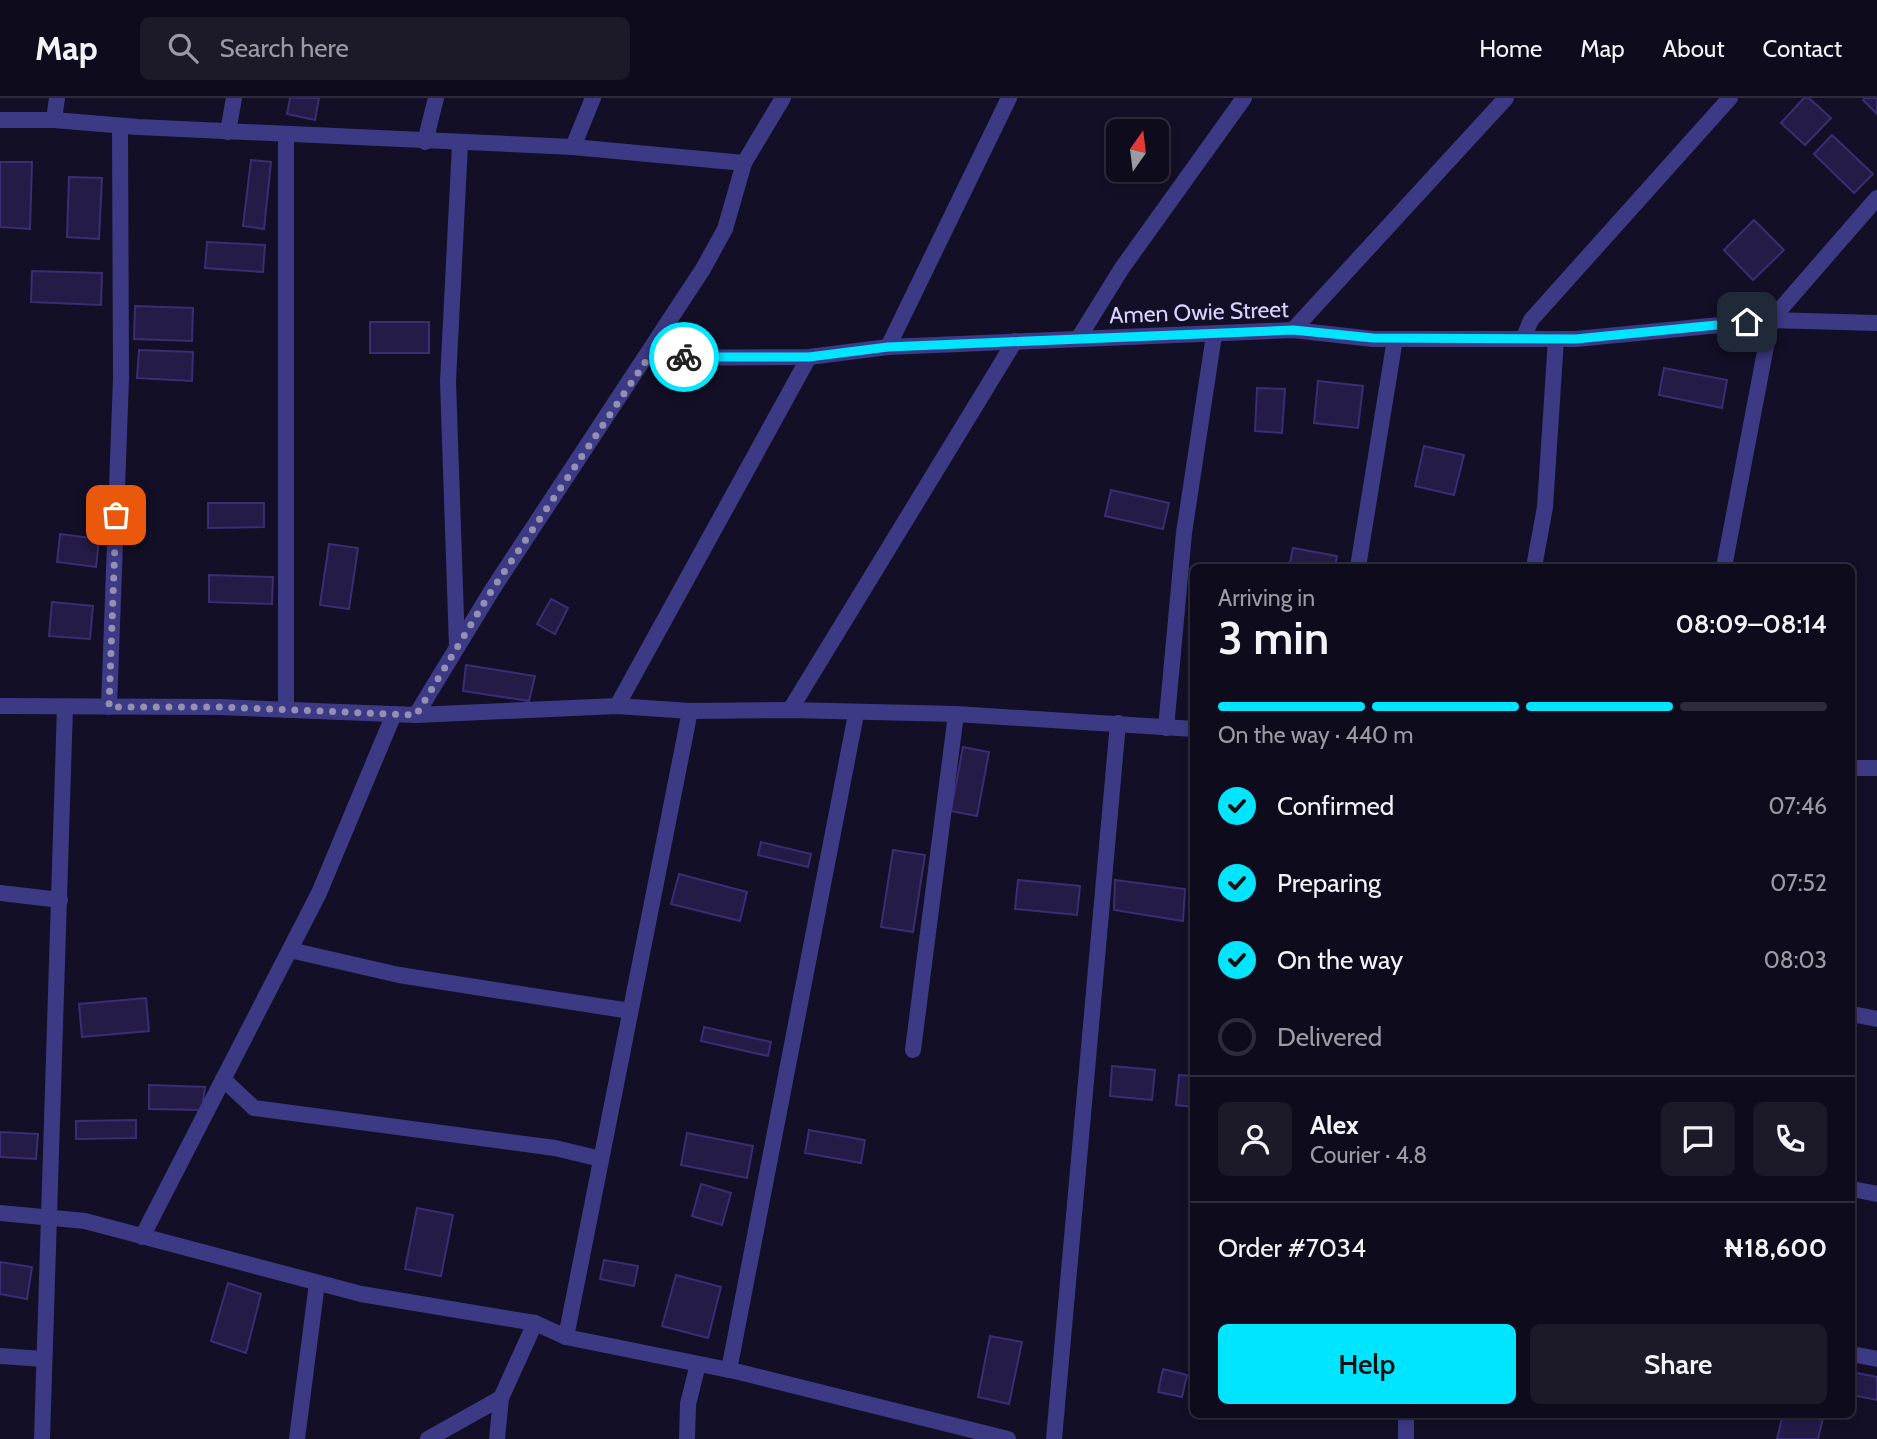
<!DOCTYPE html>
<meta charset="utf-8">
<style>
:root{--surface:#0e0b1c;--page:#1c1929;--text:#f1f3f6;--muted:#9b9ba3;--line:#2e2b3b;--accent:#00e5ff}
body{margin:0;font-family:Cabin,sans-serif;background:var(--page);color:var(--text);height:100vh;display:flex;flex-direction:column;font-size:26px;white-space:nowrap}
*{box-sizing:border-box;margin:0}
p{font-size:23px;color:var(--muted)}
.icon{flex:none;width:38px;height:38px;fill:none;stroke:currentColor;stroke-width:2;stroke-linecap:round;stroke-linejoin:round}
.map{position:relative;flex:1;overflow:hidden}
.side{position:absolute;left:1190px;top:466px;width:665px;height:854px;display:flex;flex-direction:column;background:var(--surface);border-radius:10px;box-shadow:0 4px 10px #0003,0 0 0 2px var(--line)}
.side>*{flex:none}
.needle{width:46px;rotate:14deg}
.controls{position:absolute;left:1106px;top:21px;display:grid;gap:14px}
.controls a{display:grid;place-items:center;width:63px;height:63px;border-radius:10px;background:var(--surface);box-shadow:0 4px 10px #0003,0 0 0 2px var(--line);font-size:35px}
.pin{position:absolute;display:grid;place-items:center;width:60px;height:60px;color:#fff;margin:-30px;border-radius:14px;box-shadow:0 4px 10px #0006}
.courier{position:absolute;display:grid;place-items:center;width:70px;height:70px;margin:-35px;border:5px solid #00e5ff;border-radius:50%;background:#fff;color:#222;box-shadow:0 2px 9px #0007}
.summary em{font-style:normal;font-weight:600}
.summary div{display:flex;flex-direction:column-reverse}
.summary{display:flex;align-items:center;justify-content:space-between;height:119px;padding:0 28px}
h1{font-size:46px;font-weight:600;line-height:52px}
.bar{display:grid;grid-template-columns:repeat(4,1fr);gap:10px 7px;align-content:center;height:84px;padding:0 28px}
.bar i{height:9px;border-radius:5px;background:var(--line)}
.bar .current{background:var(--accent)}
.bar p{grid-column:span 4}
.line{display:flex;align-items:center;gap:18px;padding:0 28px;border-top:2px solid var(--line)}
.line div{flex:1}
.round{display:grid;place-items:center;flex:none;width:74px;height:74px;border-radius:10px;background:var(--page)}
ol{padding:0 28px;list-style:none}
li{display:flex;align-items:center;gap:21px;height:77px}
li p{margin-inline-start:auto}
li .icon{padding:7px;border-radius:50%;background:var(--accent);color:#111;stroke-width:4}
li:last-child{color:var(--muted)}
li i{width:38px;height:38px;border:4px solid var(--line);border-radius:50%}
.primary-button{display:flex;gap:14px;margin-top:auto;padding:14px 28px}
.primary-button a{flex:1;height:80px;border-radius:10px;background:var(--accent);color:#111;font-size:28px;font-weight:600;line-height:80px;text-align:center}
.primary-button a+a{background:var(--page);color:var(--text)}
header{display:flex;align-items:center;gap:42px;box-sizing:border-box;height:98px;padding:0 35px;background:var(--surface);border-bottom:2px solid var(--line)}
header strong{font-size:33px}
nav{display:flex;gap:38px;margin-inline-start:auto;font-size:24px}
.search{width:490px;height:63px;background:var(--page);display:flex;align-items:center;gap:18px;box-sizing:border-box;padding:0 24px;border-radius:10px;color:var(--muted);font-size:26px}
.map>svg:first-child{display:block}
.building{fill:#241b47;stroke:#3b2d73;stroke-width:2}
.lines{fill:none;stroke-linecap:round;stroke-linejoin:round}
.minor{stroke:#3d3a85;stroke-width:16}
.done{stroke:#948fb3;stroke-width:7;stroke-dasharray:0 12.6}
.route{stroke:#00e5ff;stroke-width:9}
.labels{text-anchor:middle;stroke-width:6;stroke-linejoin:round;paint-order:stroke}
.street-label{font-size:23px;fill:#d9d4ff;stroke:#130f26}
</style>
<header>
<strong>Map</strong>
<div class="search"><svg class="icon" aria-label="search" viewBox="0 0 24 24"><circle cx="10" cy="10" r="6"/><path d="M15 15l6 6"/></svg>Search here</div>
<nav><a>Home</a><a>Map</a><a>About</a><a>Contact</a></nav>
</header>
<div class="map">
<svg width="1877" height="1341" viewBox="0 0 1877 1341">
<rect width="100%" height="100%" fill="#130f26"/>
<g class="building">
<path d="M290,0h29l-4,22 -28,-6z"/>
<path d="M1804,0h5l22,20 -26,27 -24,-22z"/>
<path d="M1865,0h12v16l-14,-14z"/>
<path d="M1832,37l41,39 -19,19 -40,-39z"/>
<path d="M251,62l20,2 -7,67 -21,-3z"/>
<path d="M0,64h32l-2,67 -30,-2z"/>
<path d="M69,79l33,1 -3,61 -32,-2z"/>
<path d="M1754,122l30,30 -31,30 -29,-30z"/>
<path d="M207,144l58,3 -2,27 -58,-4z"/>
<path d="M32,173l70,2 -1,32 -70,-3z"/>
<path d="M135,208l58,2 -1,33 -58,-2z"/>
<rect x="370" y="224" width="59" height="31"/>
<path d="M139,252l54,2 -1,29 -55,-3z"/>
<path d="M1664,270l63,12 -5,28 -63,-13z"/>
<path d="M1318,283l45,5 -5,42 -44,-5z"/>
<path d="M1257,290l28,1 -3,44 -27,-2z"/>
<path d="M1424,348l40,9 -10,40 -39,-9z"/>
<path d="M1111,392l58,13 -6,26 -58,-13z"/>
<path d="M208,405h56v24l-56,1z"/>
<path d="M60,436l39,5 -3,28 -39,-5z"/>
<path d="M329,446l29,4 -9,61 -29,-4z"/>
<path d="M1293,450l44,8 -2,11h-46z"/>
<path d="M209,477l64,2 -1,27 -63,-2z"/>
<path d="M551,501l17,9 -13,26 -18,-10z"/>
<path d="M52,504l41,4 -3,33 -41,-3z"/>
<path d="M466,567l69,11 -6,25 -66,-10z"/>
<path d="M963,649l26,5 -12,64 -26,-5z"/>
<path d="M761,744l50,12 -3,13 -50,-12z"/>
<path d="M893,752l32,5 -12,77 -32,-5z"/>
<path d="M679,776l68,18 -7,29 -69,-17z"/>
<path d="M1018,782l62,6 -3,29 -62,-6z"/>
<path d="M1115,782l70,9 -2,32 -69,-11z"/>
<path d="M146,900l3,33 -67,6 -3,-33z"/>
<path d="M704,929l67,15 -3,14 -67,-15z"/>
<path d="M1112,968l43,4 -3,30 -42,-4z"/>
<path d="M1179,977l15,1v31l-18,-2z"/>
<path d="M149,987l56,2 -3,23 -53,-1z"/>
<path d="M136,1022v18l-60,1v-18z"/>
<path d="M809,1032l56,10 -4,23 -56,-10z"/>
<path d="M0,1034l38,2 -2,25 -36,-2z"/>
<path d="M687,1035l66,13 -6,32 -66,-13z"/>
<path d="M701,1086l30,9 -9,32 -30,-9z"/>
<path d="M417,1110l36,7 -12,61 -36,-7z"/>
<path d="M604,1162l34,6 -4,20 -34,-7z"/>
<path d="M0,1164l32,5 -5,32 -27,-5z"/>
<path d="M676,1177l45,12 -13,51 -46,-12z"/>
<path d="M228,1185l33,11 -15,59 -35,-12z"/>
<path d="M990,1238l32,6 -13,62 -31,-7z"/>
<path d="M1163,1271l24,6 -5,22 -24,-5z"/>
<path d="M1852,1274l25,5v23l-25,-5z"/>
<path d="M1783,1316h41l-6,25h-41z"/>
</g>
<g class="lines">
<g class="minor">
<path d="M0,22h54l84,7 435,20 171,16"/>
<path d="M54,22l3,-22"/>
<path d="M228,34l6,-34"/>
<path d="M425,44l11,-44"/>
<path d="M573,49l20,-49"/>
<path d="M1293,232l213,-232"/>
<path d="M1078,241l44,-71 122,-170"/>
<path d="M1523,241l8,-19 199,-222"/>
<path d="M888,249l121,-249"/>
<path d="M648,260l161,-1 79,-10 405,-17 80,9h203l195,-19 106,3"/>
<path d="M1358,469l37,-228"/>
<path d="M1534,469l11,-60 11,-168"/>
<path d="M1724,469l47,-247 106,-122"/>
<path d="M457,549l-9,-266 12,-237"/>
<path d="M0,608l219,1 197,8 201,-9 73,5 100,-1 166,4 238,15"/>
<path d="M617,608l192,-349"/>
<path d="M109,609l12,-329 -1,-252"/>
<path d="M286,612v-575"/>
<path d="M790,612l225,-369"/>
<path d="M416,617l76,-125 211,-321 22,-40 19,-66 39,-65"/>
<path d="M1166,630l18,-195 30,-198"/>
<path d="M1852,670h25"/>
<path d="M0,795l60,7"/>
<path d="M290,852l109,25 231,36"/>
<path d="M1852,916l25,5"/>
<path d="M913,952l43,-336"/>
<path d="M223,981l31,29 301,40 46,11"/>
<path d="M1852,1091l25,5"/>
<path d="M0,1115l85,8 276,73 174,29 31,14 173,35 269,67"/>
<path d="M142,1139l177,-344 75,-179"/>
<path d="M566,1239l124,-626"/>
<path d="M1852,1256l25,5"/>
<path d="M0,1258l44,3"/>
<path d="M729,1272l127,-656"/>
<path d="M1406,1316v25"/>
<path d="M42,1341l23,-732"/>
<path d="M297,1341l20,-156"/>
<path d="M428,1341l73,-41"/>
<path d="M497,1341l4,-41 34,-75"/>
<path d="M687,1341l1,-35 10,-40"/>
<path d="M1054,1341l64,-716"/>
</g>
</g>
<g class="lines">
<path class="done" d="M116,417l-7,192h110l197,8 76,-125 156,-232 36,-1"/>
<path class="route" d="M684,259h125l79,-10 405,-17 80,8 203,1 171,-17"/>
</g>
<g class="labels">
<g class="street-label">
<text transform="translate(1199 214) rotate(-2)" y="8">Amen Owie Street</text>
</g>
</g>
</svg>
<div class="controls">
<a><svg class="needle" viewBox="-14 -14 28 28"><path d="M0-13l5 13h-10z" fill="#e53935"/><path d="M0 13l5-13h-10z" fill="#9b9ba3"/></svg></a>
</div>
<div class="pin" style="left:116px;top:417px;background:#ea580c"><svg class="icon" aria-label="bag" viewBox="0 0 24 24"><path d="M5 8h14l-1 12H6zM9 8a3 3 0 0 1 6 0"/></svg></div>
<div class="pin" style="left:1747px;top:224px;background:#1f2937"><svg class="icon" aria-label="home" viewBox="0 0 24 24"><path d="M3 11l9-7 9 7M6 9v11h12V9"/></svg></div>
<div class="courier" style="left:684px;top:259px"><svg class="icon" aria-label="bike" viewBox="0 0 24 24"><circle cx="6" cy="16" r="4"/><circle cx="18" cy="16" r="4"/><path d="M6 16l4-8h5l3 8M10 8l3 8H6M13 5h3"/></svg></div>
<section class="side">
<div class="summary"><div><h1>3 min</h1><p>Arriving in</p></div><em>08:09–08:14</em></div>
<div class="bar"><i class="current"></i><i class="current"></i><i class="current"></i><i></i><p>On the way · 440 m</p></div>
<ol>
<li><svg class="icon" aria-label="check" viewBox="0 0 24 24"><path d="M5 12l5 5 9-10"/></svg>Confirmed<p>07:46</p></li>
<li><svg class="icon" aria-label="check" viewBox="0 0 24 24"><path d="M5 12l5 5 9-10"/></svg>Preparing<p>07:52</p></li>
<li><svg class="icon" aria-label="check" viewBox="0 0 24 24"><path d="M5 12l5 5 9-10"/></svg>On the way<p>08:03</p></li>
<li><i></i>Delivered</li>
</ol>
<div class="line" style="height:126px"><a class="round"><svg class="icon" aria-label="person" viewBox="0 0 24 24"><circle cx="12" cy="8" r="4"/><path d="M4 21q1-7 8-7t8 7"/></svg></a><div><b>Alex</b><p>Courier · 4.8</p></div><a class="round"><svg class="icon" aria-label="chat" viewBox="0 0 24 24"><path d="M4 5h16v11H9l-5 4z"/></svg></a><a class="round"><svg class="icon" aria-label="phone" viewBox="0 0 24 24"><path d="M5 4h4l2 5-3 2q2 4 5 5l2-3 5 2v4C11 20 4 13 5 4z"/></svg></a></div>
<div class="line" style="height:91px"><div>Order #7034</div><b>₦18,600</b></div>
<div class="primary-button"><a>Help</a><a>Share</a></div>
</section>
</div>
